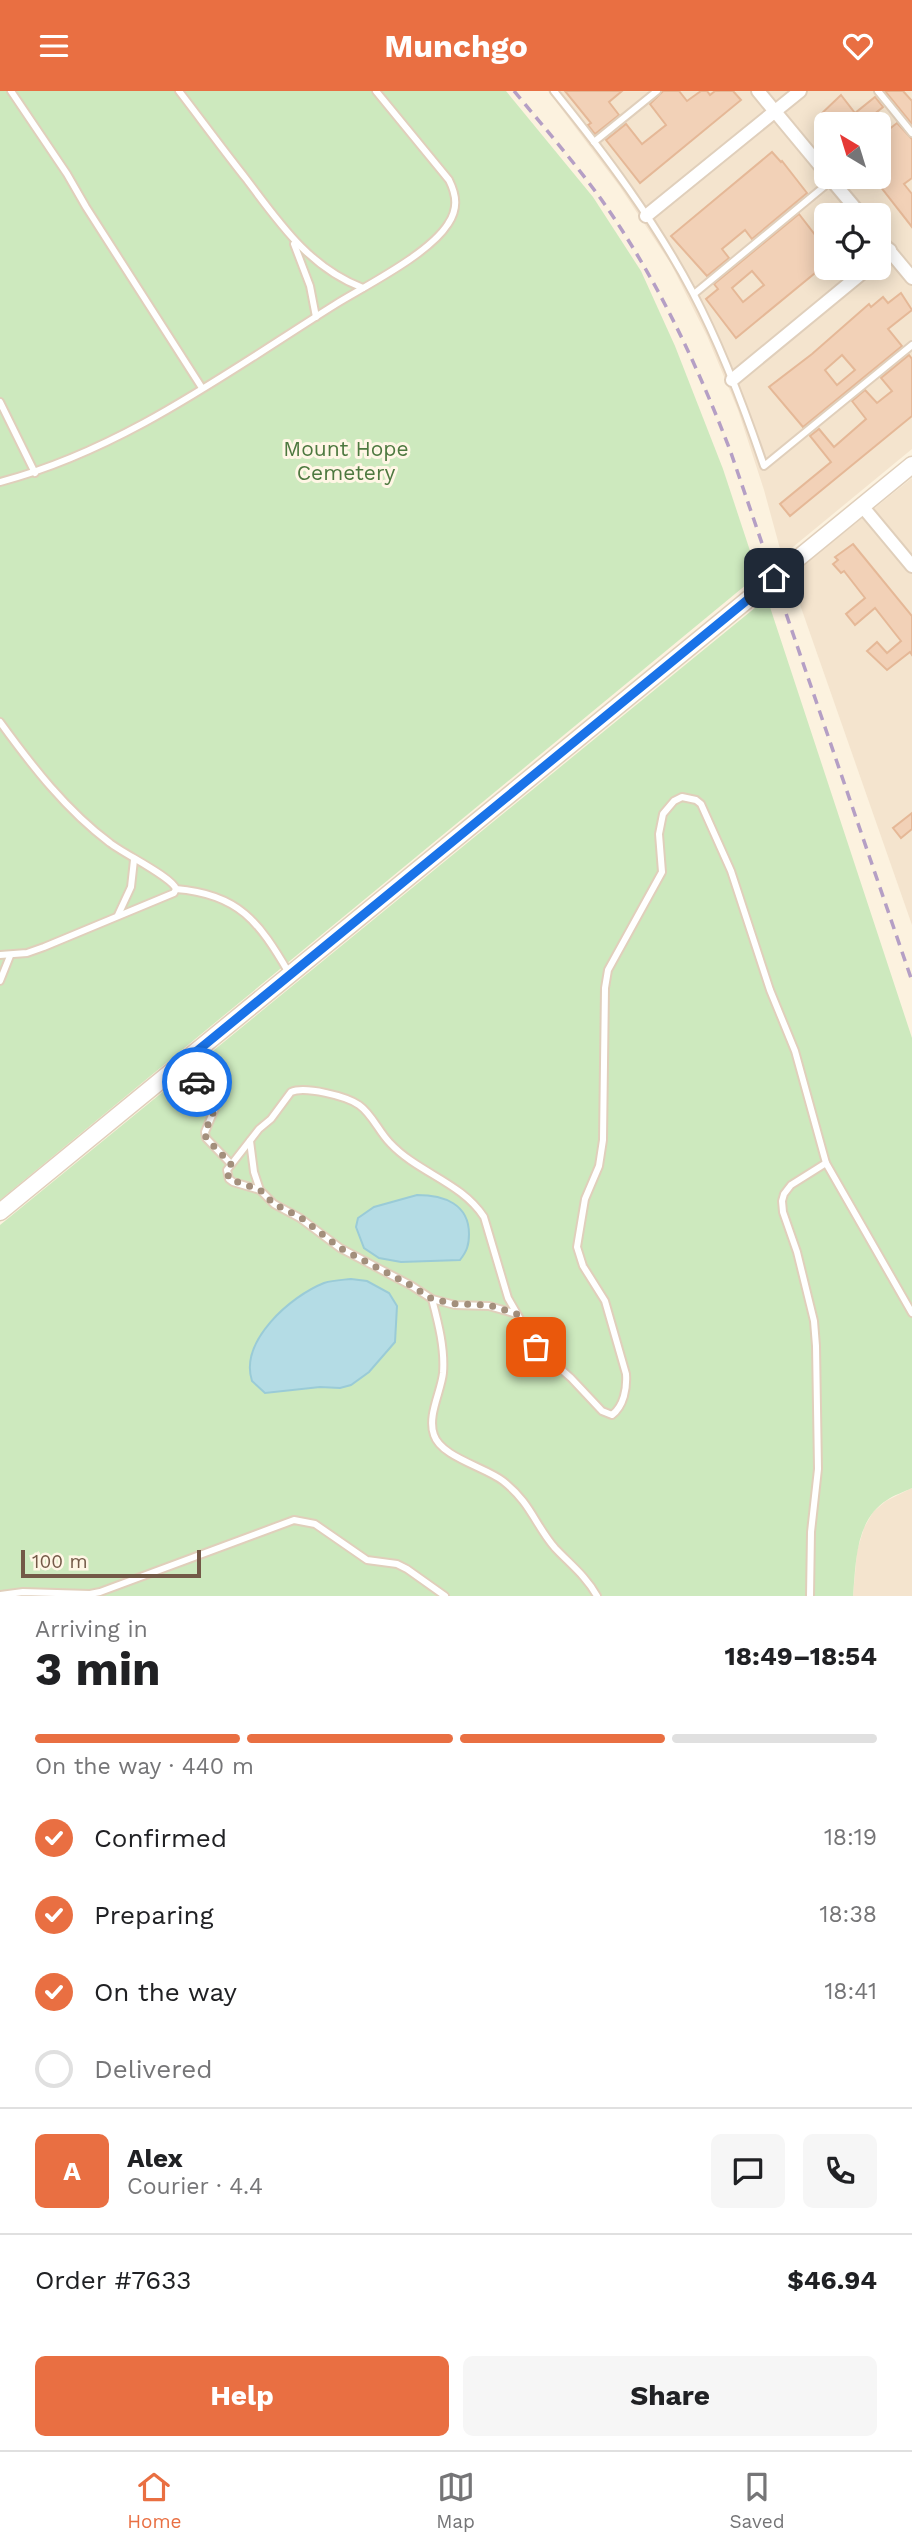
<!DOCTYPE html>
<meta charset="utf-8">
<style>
:root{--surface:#fff;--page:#f6f6f6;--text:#202124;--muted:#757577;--line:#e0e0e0;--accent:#e96f42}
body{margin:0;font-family:"Work Sans",sans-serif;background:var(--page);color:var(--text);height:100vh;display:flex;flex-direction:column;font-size:26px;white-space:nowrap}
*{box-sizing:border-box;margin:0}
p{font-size:23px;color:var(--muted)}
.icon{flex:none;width:38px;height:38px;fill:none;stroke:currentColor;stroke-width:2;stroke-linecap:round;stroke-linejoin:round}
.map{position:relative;height:1505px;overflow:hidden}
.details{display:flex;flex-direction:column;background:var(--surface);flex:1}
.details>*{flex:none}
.needle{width:46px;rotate:322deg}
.tools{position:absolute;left:814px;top:21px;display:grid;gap:14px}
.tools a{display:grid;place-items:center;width:77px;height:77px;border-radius:10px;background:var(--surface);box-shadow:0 4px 18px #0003;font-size:35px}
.scale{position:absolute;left:21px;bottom:18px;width:180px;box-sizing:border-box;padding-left:7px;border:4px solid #735947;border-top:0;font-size:19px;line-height:24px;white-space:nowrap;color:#735947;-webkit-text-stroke:5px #fff6e5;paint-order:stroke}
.pin{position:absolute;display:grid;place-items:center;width:60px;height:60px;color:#fff;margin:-30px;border-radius:14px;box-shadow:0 4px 10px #0006}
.courier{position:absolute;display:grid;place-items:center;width:70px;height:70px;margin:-35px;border:5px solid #1a73e8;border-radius:50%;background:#fff;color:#222;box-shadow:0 2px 9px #0007}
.head em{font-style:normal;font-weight:700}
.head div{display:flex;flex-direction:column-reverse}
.head{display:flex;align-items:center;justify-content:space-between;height:119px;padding:0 35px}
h1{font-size:46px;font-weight:700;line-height:52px}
.bar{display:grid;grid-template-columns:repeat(4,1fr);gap:10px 7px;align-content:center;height:84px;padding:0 35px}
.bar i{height:9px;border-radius:5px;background:var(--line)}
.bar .current{background:var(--accent)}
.bar p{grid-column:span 4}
.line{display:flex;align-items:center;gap:18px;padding:0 35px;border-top:2px solid var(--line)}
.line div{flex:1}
.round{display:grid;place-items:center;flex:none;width:74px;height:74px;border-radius:10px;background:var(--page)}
ol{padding:0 35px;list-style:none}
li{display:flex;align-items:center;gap:21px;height:77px}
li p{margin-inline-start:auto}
li .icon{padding:7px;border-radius:50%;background:var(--accent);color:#fff;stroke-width:4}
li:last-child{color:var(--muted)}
li i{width:38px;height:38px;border:4px solid var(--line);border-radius:50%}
.action{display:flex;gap:14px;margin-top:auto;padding:14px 35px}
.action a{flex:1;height:80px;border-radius:10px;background:var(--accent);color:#fff;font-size:28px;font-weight:700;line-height:80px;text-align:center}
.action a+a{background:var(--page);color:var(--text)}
header{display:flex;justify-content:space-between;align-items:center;height:91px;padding:0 35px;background:var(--accent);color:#fff;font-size:32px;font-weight:700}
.tabs{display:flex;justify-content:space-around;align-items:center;height:98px;border-top:2px solid var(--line);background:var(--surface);font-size:19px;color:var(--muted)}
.tabs a{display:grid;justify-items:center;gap:4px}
.tabs .current{color:var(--accent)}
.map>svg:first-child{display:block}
.residential{fill:#f4e4ce;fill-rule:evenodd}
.green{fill:#cde9be}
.water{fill:#b4dce5;stroke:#9acbd7;stroke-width:2}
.building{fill:#f2d1b7;stroke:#e5b897;stroke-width:2;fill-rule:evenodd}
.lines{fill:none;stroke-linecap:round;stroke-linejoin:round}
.service-casing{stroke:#e0cfbb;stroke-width:10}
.minor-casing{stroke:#e0cfbb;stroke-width:16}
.tertiary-casing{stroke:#e0cfbb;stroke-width:19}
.service{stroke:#fff;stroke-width:6}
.minor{stroke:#fff;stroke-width:12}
.tertiary{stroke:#fff;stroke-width:16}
.rail{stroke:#b59fc5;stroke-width:3.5;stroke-dasharray:10 7;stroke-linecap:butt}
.done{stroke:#a38f7c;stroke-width:7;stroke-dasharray:0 12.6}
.route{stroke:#1a73e8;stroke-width:9}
.labels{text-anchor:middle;stroke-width:6;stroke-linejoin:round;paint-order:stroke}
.park-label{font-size:21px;fill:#4d783f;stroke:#fff6e5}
</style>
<header><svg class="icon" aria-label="menu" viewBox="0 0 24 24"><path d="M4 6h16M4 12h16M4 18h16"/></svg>Munchgo<svg class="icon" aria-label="heart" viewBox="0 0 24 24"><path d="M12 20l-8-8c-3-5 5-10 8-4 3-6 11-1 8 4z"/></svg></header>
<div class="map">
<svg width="912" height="1505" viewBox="0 0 912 1505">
<rect width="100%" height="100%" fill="#fcf2df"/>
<g class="residential">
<path d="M548,0h364v358l-130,107 -18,-66 -26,-80 -31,-74 -36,-72 -51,-77zM826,33h52v53h-52zM826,124h52v53h-52z"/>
<path d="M912,387v447l-122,-349z"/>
<path d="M912,1397v108h-59l4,-45 7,-23 9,-16 13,-11z"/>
</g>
<g class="green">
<path d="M0,0h506l87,106 48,74 34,75 48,123 35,106 -758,625z"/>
<path d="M767,507l145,440v450c-8,4 -18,7 -25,12 -32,20 -31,63 -34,96h-853v-371z"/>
</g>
<g class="water">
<path d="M417,1104c27,0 52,9 52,39 0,11 -2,17 -9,26l-59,2 -22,-4 -15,-10 -8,-21 2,-9 16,-11z"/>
<path d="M351,1188l16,2 22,12 8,13 -2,36 -26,30 -18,13 -11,3 -20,-1 -55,6 -13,-12c-13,-40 39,-85 72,-98 9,-3 18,-3 27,-4z"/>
</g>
<g class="building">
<path d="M565,0h57l-13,11 10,13 -24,19 -7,-9 3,-2z"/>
<path d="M663,0h16l8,10 14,-10h6l3,4 5,-4h18l8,9 -101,83 -34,-43 20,-16 16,20 24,-19 -16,-21z"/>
<path d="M885,0h18l9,10v23z"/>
<path d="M841,4l14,18 20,-16 8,10 -16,13 4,4h-44l-7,-9z"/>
<path d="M897,32l15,16v39l-8,6 8,10v33l-39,-50h5v-39z"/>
<path d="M772,61l9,10 1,-1 25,32 -55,46 -7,-9 -23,19 7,9 -22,18 -36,-40z"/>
<path d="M799,123l17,22 10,-8v36l-90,74 -30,-39 12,-10 -4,-5zM752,180l12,14 -21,17 -11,-14z"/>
<path d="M901,202l11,17 -24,19 14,17 -99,81 -34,-40 43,-33 57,-50 2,3 12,-10 5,6zM842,264l13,15 -18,15 -12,-15z"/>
<path d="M909,264l3,4v57l-122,100 -10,-12 51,-42 -21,-26 9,-7 15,18 32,-28 -14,-18 13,-11 12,13 15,-12 -11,-13z"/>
<path d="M853,453l59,72v39l-2,-3 -23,18 -20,-19 10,-9 10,11 14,-12 -26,-33 -20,17 -9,-11 19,-16 -21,-27 -3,2 -8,-9 5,-4 -3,-3z"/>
<path d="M912,722v16l-11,9 -8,-10z"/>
</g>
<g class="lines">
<g class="service-casing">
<g id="service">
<path d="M11,0l56,83 19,33 116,181"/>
<path d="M179,0c23,30 45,60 68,89 33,44 63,88 116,108"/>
<path d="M554,0c51,63 101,130 139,202 29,55 51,114 71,173l148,-121"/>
<path d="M878,0l34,42"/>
<path d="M594,51l63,-51"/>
<path d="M294,153l16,42 6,31"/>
<path d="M694,203l138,-114"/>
<path d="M0,311l35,71"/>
<path d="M0,391c123,-32 229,-111 336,-178 31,-19 93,-50 112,-80 10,-15 9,-28 1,-44l-73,-89"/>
<path d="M0,631c32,44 66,88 110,121 14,11 62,34 66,46l-2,4 -130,54 -17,6 -27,2"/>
<path d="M176,798c63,5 83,33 113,84"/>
<path d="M118,824l13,-28 3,-27"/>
<path d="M0,890l10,-25"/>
<path d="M181,975l25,24 9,18 -10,24 1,6 25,26"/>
<path d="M250,1050l4,31 6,18"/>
<path d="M432,1208c6,23 13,49 11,74 -2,19 -16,43 -9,62 7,22 51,32 69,46 28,22 32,44 52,67 15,16 31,28 42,48"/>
<path d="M517,1223l-28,-8 -34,-1 -23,-6 -20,-13 -72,-38 -40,-30 -26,-14 -14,-14 -27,-8 -4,-3 -2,-9 32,-41 12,-10 20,-27c14,-6 55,4 68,13 13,9 20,27 31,38 28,30 71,39 94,74l24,81 28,49 35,31 31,33 10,4c12,-9 15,-27 14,-41l-21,-73 -22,-35 -6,-19 8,-48 14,-33 4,-26 2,-152 3,-18 54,-98 -3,-38 4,-20 11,-13 8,-4 14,3 5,4 30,67 39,119 25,61 31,112 86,150"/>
<path d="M0,1504l23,-3 67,2 10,-2 194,-72 21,4 52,36 30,4 10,5 38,27"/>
<path d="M810,1505l1,-64 7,-63 -2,-123 -2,-25 -17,-69 -14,-40 -1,-11 2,-7 7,-9 35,-22"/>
</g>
</g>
<g class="minor-casing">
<g id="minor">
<path d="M758,0l68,82"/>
<path d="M829,86l32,38"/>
<path d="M646,125l154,-125"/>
<path d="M878,146l34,41"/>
<path d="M878,169l12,-10"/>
<path d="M732,289l136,-112"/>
<path d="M862,415l50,60"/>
</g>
</g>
<g class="tertiary-casing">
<path id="tertiary" d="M0,1121l912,-747"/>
</g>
<use href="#service" class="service"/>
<use href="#minor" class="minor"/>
<use href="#tertiary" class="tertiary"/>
<path class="rail" d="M514,0c30,36 60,71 87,108 55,78 95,163 129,251l182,531"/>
</g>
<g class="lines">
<path class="done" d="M197,991l14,15 4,11 -10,24 1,6 25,26 -4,6 2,9 31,11 14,14 26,13 40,31 72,38 20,13 24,5 33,1 28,9 19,33"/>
<path class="route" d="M197,991l-17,-17 594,-487"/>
</g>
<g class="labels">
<g class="park-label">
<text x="346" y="365">Mount Hope<tspan x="346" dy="24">Cemetery</tspan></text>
</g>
</g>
</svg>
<div class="tools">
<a><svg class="needle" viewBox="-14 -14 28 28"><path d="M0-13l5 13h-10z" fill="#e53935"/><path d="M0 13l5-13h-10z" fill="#757577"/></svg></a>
<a><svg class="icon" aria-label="locate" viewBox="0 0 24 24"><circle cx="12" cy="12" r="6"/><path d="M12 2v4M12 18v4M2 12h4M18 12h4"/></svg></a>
</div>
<div class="scale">100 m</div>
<div class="pin" style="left:536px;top:1256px;background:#ea580c"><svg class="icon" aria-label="bag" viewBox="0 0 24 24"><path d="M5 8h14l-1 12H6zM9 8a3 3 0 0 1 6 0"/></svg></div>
<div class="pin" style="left:774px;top:487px;background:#1f2937"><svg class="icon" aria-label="home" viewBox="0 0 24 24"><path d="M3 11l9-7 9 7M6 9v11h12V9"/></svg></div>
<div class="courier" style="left:197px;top:991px"><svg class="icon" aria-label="car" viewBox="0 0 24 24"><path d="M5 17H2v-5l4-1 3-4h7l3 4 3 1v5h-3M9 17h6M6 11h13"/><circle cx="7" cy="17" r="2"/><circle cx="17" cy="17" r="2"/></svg></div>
</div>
<section class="details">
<div class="head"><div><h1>3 min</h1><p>Arriving in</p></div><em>18:49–18:54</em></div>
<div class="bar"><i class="current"></i><i class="current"></i><i class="current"></i><i></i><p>On the way · 440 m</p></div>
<ol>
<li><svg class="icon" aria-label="check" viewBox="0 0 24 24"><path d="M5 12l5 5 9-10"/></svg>Confirmed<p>18:19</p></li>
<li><svg class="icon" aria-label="check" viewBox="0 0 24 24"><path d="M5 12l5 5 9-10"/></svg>Preparing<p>18:38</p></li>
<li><svg class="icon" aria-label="check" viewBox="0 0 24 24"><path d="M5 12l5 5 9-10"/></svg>On the way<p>18:41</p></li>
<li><i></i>Delivered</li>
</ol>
<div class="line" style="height:126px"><b class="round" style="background:var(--accent);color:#fff">A</b><div><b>Alex</b><p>Courier · 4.4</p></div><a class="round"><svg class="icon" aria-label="chat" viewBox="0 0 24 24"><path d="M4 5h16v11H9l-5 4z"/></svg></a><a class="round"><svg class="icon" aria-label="phone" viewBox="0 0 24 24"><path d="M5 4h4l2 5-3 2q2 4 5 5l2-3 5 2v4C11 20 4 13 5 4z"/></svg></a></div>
<div class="line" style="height:91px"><div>Order #7633</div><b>$46.94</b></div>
<div class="action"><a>Help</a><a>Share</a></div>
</section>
<nav class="tabs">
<a class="current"><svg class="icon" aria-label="home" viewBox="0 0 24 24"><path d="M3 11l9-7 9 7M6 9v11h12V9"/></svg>Home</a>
<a><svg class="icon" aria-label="map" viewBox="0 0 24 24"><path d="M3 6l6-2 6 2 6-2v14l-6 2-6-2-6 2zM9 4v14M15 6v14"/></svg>Map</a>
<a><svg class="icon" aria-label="saved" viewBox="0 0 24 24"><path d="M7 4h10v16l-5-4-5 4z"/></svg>Saved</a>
</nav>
